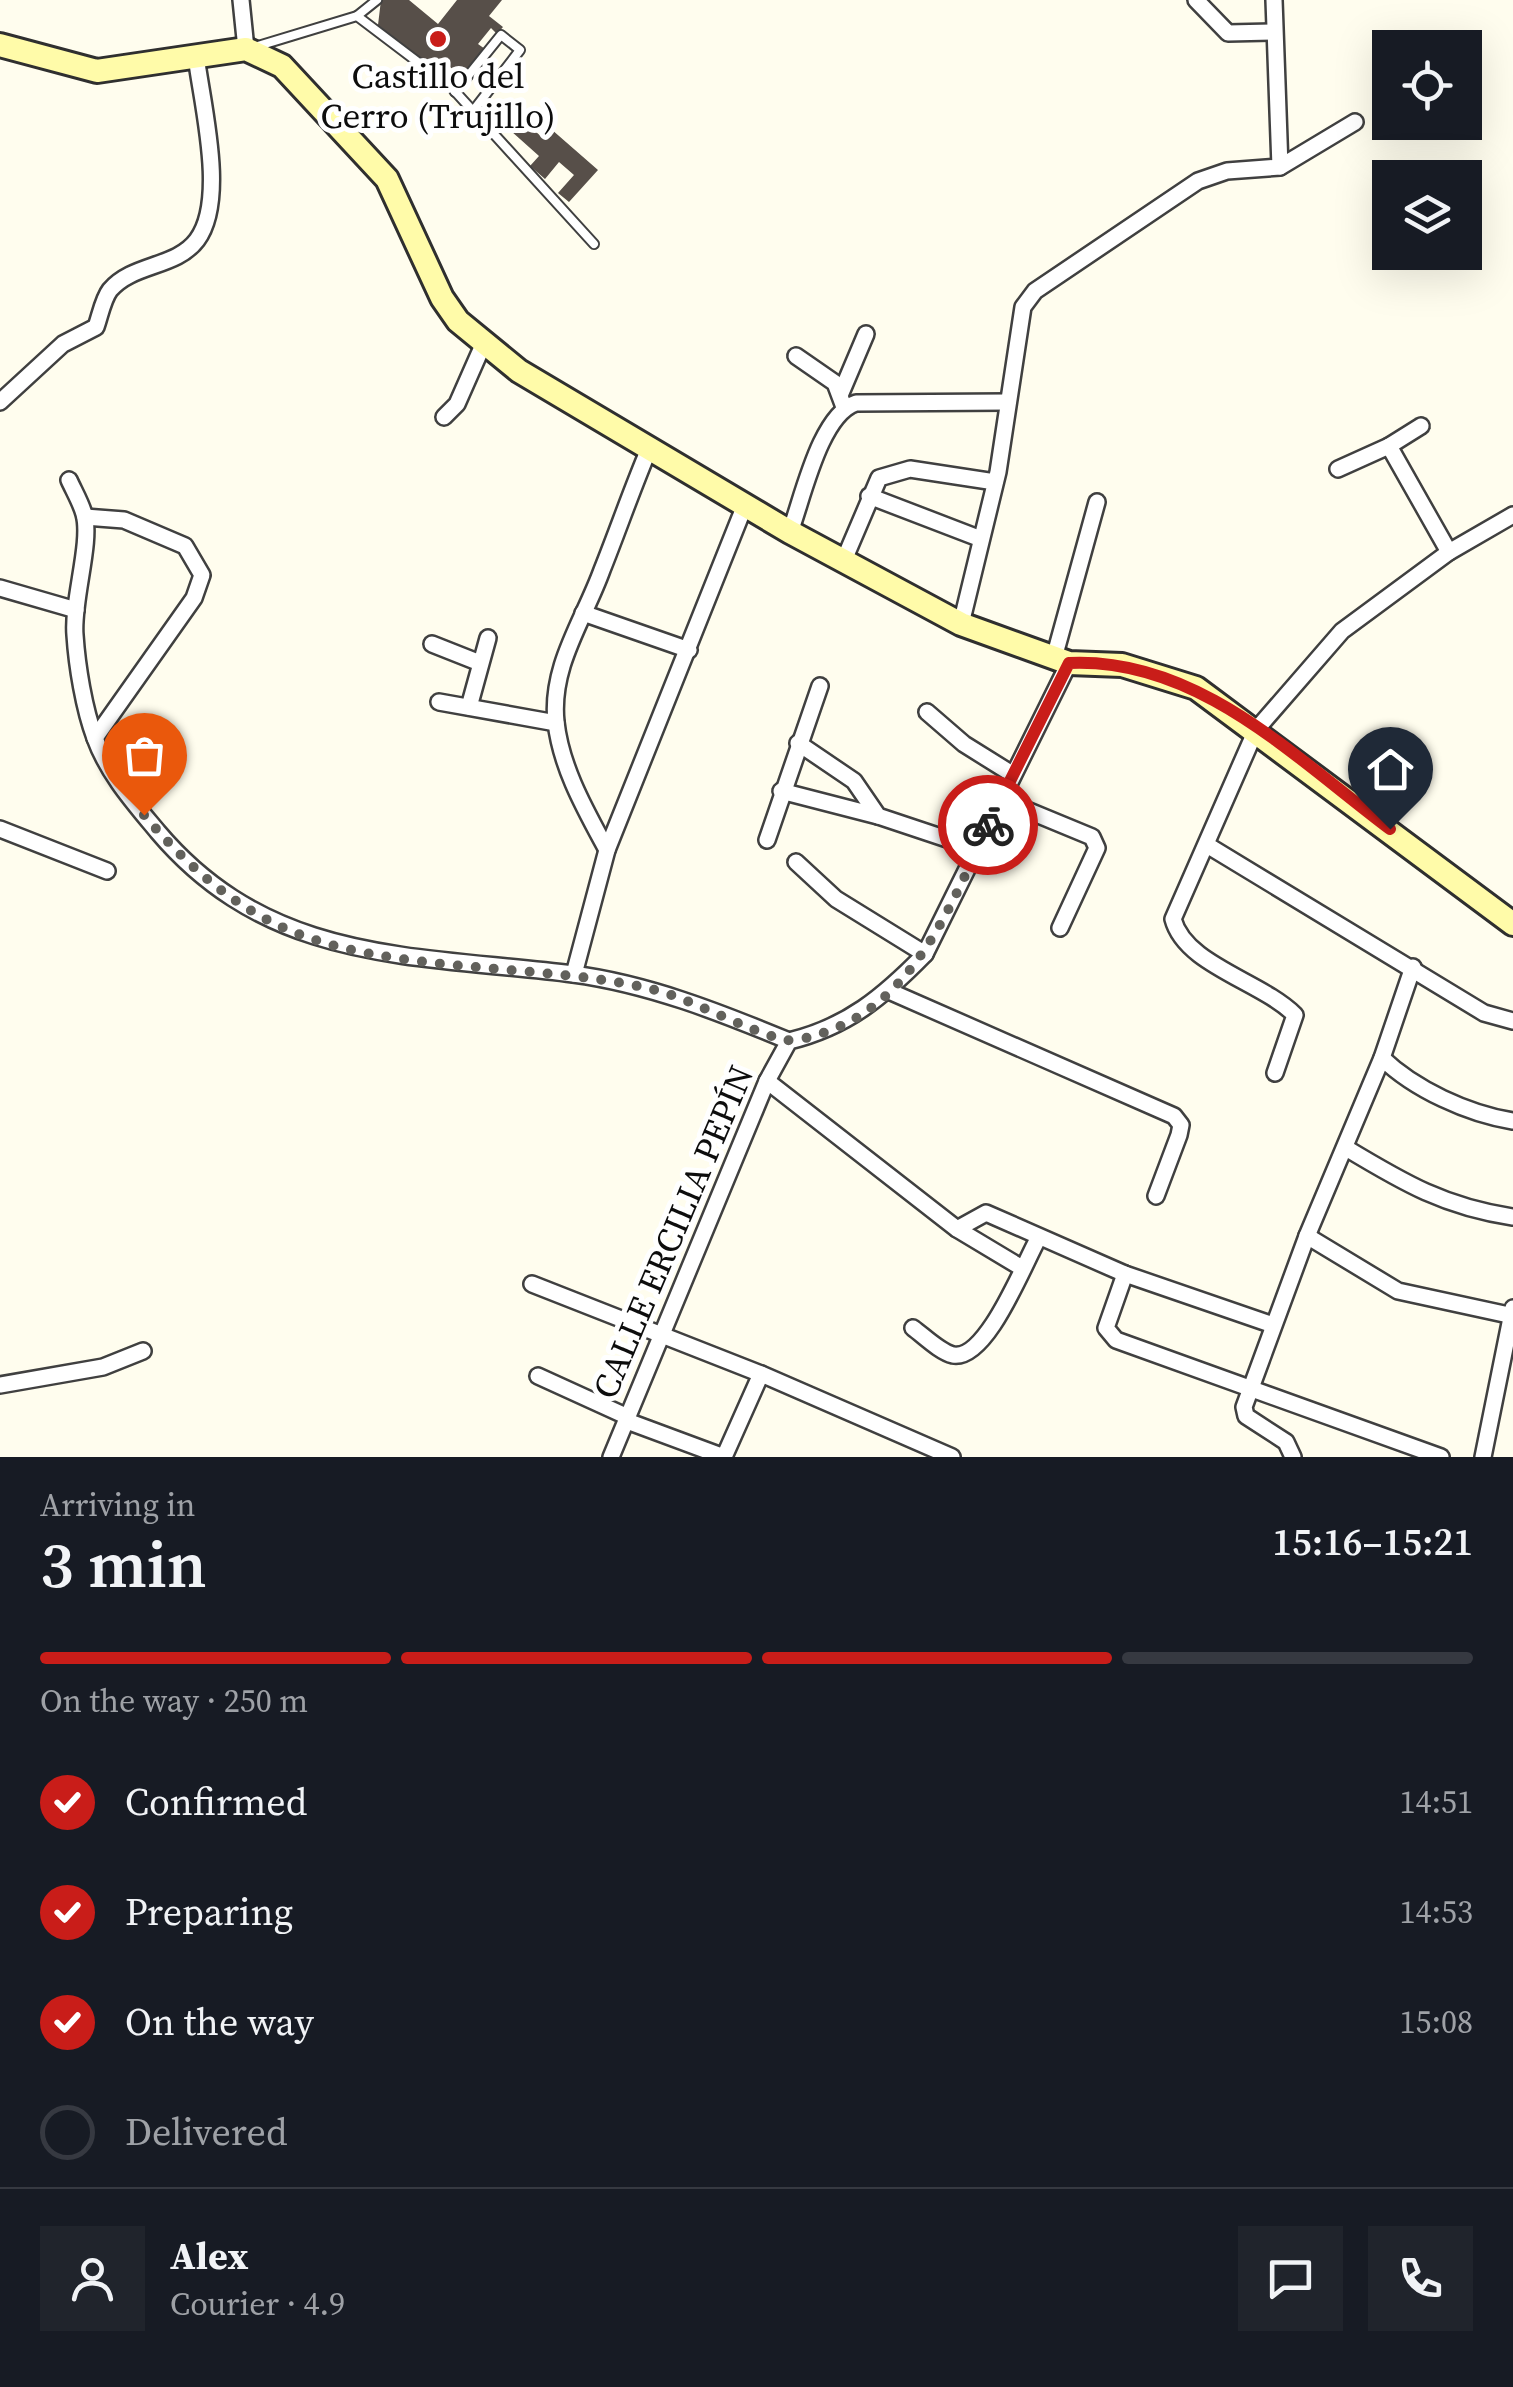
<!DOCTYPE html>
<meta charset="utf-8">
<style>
:root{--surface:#171b24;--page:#20242c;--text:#f1f3f6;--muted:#9ea1a6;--line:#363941;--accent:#c91d19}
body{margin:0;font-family:"Source Serif 4",serif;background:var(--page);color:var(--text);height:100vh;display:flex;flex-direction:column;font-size:38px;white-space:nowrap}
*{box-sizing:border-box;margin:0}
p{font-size:32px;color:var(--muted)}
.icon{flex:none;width:55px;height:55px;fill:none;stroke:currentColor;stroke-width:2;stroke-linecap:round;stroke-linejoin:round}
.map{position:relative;height:1457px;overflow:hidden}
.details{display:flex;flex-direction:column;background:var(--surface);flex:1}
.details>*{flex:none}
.controls{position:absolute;left:1372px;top:30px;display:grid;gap:20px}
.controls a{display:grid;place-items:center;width:110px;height:110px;border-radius:0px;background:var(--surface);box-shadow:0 10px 40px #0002;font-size:50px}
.pin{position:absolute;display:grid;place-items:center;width:85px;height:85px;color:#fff;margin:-102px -42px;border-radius:50% 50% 50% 0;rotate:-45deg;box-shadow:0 0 10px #0007}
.pin .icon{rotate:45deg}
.courier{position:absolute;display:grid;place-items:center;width:100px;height:100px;margin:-50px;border:8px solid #c91d19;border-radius:50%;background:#fff;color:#222;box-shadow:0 2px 12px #0007}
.head em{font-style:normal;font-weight:600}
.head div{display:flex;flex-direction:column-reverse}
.head{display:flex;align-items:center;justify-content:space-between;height:170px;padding:0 40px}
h1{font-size:65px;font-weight:600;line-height:75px}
.bar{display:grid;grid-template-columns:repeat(4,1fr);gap:15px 10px;align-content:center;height:120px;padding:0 40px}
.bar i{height:12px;border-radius:8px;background:var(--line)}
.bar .current{background:var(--accent)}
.bar p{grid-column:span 4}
.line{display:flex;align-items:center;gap:25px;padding:0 40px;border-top:2px solid var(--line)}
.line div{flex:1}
.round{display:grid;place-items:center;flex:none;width:105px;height:105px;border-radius:0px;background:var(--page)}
ol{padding:0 40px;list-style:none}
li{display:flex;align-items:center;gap:30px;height:110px}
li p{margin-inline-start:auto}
li .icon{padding:10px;border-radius:50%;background:var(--accent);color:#fff;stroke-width:4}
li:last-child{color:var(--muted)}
li i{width:55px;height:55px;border:5px solid var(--line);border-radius:50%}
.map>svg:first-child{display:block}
.building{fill:#574f49}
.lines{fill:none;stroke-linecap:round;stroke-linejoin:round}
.lane-casing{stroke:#404040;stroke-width:12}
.street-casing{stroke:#404040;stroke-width:20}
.secondary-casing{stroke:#2f2f2f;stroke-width:28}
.lane{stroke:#fff;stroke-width:8}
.street{stroke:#fff;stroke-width:15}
.secondary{stroke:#fffba9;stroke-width:22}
.done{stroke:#62615c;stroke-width:10;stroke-dasharray:0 18}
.route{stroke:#c91d19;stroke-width:12}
.poi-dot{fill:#c91d19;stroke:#fff;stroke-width:4}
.labels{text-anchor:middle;stroke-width:10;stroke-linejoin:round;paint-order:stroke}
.poi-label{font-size:35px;fill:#0d0d0d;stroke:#fff}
.street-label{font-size:35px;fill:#0d0d0d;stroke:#fff}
</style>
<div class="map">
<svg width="1513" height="1457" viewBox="0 0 1513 1457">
<rect width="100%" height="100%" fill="#fffdee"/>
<g class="building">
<path d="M381,0h28l29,24 19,-24h45l-13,16 14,11 -6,7 -6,-6 -13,16 7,5 -23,28 -12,-10 -9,10 -63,-52z"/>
<path d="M521,119l22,19 8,-9 47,41 -29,32 -11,-9 16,-18 -15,-13 -14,17 -15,-13 9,-10 -28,-25z"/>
</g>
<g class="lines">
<g class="lane-casing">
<g id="lane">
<path d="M357,16l20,-16"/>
<path d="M255,47l102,-31 95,72 142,156"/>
<path d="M455,92l46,-57 19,15 -47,61"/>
</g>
</g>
<g class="street-casing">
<g id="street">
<path d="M241,0l5,49"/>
<path d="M1196,0l32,33 44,-1"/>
<path d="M1274,0l6,167"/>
<path d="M796,356l39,27 9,24"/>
<path d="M841,393l25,-59"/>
<path d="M0,402l63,-58 33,-17c4,-11 7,-28 14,-37 23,-27 66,-22 87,-50 30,-40 5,-136 -1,-184"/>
<path d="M444,417l13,-13 26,-59"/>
<path d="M1389,446l32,-20"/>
<path d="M1338,469l51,-23 60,106"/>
<path d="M69,480c5,11 12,23 15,34 8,28 -12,87 -9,121 2,31 9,74 20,103 13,36 39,65 63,94 113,133 257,122 415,142 75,10 146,38 216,67"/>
<path d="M869,496l112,43"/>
<path d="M85,517l39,3 61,26 17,29 -8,23 -99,140"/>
<path d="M790,532c13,-35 30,-117 66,-129l152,-1"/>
<path d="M844,560l35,-82 31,-9 85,13"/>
<path d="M0,588l76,22"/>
<path d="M583,613l106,37"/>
<path d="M961,624l37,-152 25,-165 12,-16 163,-110 29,-10 53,-4 75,-45"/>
<path d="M432,644l48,19"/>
<path d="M1054,658l43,-156"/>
<path d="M439,702l117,21"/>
<path d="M469,707l19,-69"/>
<path d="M927,712l37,32 48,30"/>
<path d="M798,743l56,38 24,35 99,33"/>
<path d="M781,791l97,25"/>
<path d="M1000,799l92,38 5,11 -37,80"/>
<path d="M0,829l107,42"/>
<path d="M767,840l53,-154"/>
<path d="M1207,845l277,168 29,8"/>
<path d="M607,850c-21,-39 -46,-82 -51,-128 -6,-56 28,-102 46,-152 16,-40 30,-81 47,-121"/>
<path d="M796,862l40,37 89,55"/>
<path d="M574,974l33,-124 138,-345"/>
<path d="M889,991l285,125 7,9 -2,10 -23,61"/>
<path d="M1382,1058c32,31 86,56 131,63"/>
<path d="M1275,1073l20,-58c-34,-34 -110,-50 -122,-96l83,-189 86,-99 107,-79 64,-37"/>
<path d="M767,1081l190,148 65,39"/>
<path d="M1346,1148c58,35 99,59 167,69"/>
<path d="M957,1229l29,-16 139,61 148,51"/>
<path d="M1307,1236l91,55 115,25"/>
<path d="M1125,1274l-19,54 10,12 325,117"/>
<path d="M532,1284l229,90 191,83"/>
<path d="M913,1328c11,8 27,24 40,27 34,6 71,-92 86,-118"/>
<path d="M538,1376l90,41"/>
<path d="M0,1385l103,-18 40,-16"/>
<path d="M627,1421l97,36"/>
<path d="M611,1457l156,-376 22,-40c58,-14 94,-44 136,-87l144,-291"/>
<path d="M724,1457l37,-83"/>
<path d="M1293,1457l-7,-15 -40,-26 -2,-9 63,-171 75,-178 31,-91"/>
<path d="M1483,1457l30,-149"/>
</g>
</g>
<g class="secondary-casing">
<path id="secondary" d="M0,45l97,26 149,-22 36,17 105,113 55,119 16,23 61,50 271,161 171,92 108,39 53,2 74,23 317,236"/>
</g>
<use href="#lane" class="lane"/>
<use href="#street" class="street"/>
<use href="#secondary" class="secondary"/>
</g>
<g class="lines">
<path class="done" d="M144,815c40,47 83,87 140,113 104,47 253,34 367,61 45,11 92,41 135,51 10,2 27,-4 37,-7 91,-30 129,-129 165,-208"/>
<path class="route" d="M988,825l81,-162c128,-6 225,94 321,166"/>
</g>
<circle class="poi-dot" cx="438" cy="39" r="10"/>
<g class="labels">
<g class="poi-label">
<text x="438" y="88">Castillo del<tspan x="438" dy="40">Cerro (Trujillo)</tspan></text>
</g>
<g class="street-label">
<text transform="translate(673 1232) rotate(-67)" y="12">CALLE ERCILIA PEPÍN</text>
</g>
</g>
</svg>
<div class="controls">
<a><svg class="icon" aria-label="locate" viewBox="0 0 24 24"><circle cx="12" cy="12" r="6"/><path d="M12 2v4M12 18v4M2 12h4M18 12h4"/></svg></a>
<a><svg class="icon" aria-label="layers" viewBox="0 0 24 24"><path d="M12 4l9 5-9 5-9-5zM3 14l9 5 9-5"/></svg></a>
</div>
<div class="pin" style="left:144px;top:815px;background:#ea580c"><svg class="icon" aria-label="bag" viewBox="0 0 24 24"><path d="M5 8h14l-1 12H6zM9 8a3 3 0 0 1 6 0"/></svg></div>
<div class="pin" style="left:1390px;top:829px;background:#1f2937"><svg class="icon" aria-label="home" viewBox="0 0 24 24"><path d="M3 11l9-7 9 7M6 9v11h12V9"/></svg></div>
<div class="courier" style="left:988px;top:825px"><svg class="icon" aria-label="bike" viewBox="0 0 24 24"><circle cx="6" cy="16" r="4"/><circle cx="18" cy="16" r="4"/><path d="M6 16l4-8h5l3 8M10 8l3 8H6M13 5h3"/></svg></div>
</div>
<section class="details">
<div class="head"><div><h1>3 min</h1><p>Arriving in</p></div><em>15:16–15:21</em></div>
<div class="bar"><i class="current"></i><i class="current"></i><i class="current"></i><i></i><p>On the way · 250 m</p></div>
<ol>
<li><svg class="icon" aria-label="check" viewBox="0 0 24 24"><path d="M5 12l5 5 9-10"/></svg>Confirmed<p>14:51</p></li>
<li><svg class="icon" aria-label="check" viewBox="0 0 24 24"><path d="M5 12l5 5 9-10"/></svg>Preparing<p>14:53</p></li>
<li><svg class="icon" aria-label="check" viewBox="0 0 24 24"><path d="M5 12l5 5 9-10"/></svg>On the way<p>15:08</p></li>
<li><i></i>Delivered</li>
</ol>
<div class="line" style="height:180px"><a class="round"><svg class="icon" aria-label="person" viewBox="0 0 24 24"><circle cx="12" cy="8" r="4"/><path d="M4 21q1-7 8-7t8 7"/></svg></a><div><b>Alex</b><p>Courier · 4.9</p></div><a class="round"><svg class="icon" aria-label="chat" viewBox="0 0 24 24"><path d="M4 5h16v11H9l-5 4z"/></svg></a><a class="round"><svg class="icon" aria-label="phone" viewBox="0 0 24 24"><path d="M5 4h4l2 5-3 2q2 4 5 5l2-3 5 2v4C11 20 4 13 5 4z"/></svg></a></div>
</section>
